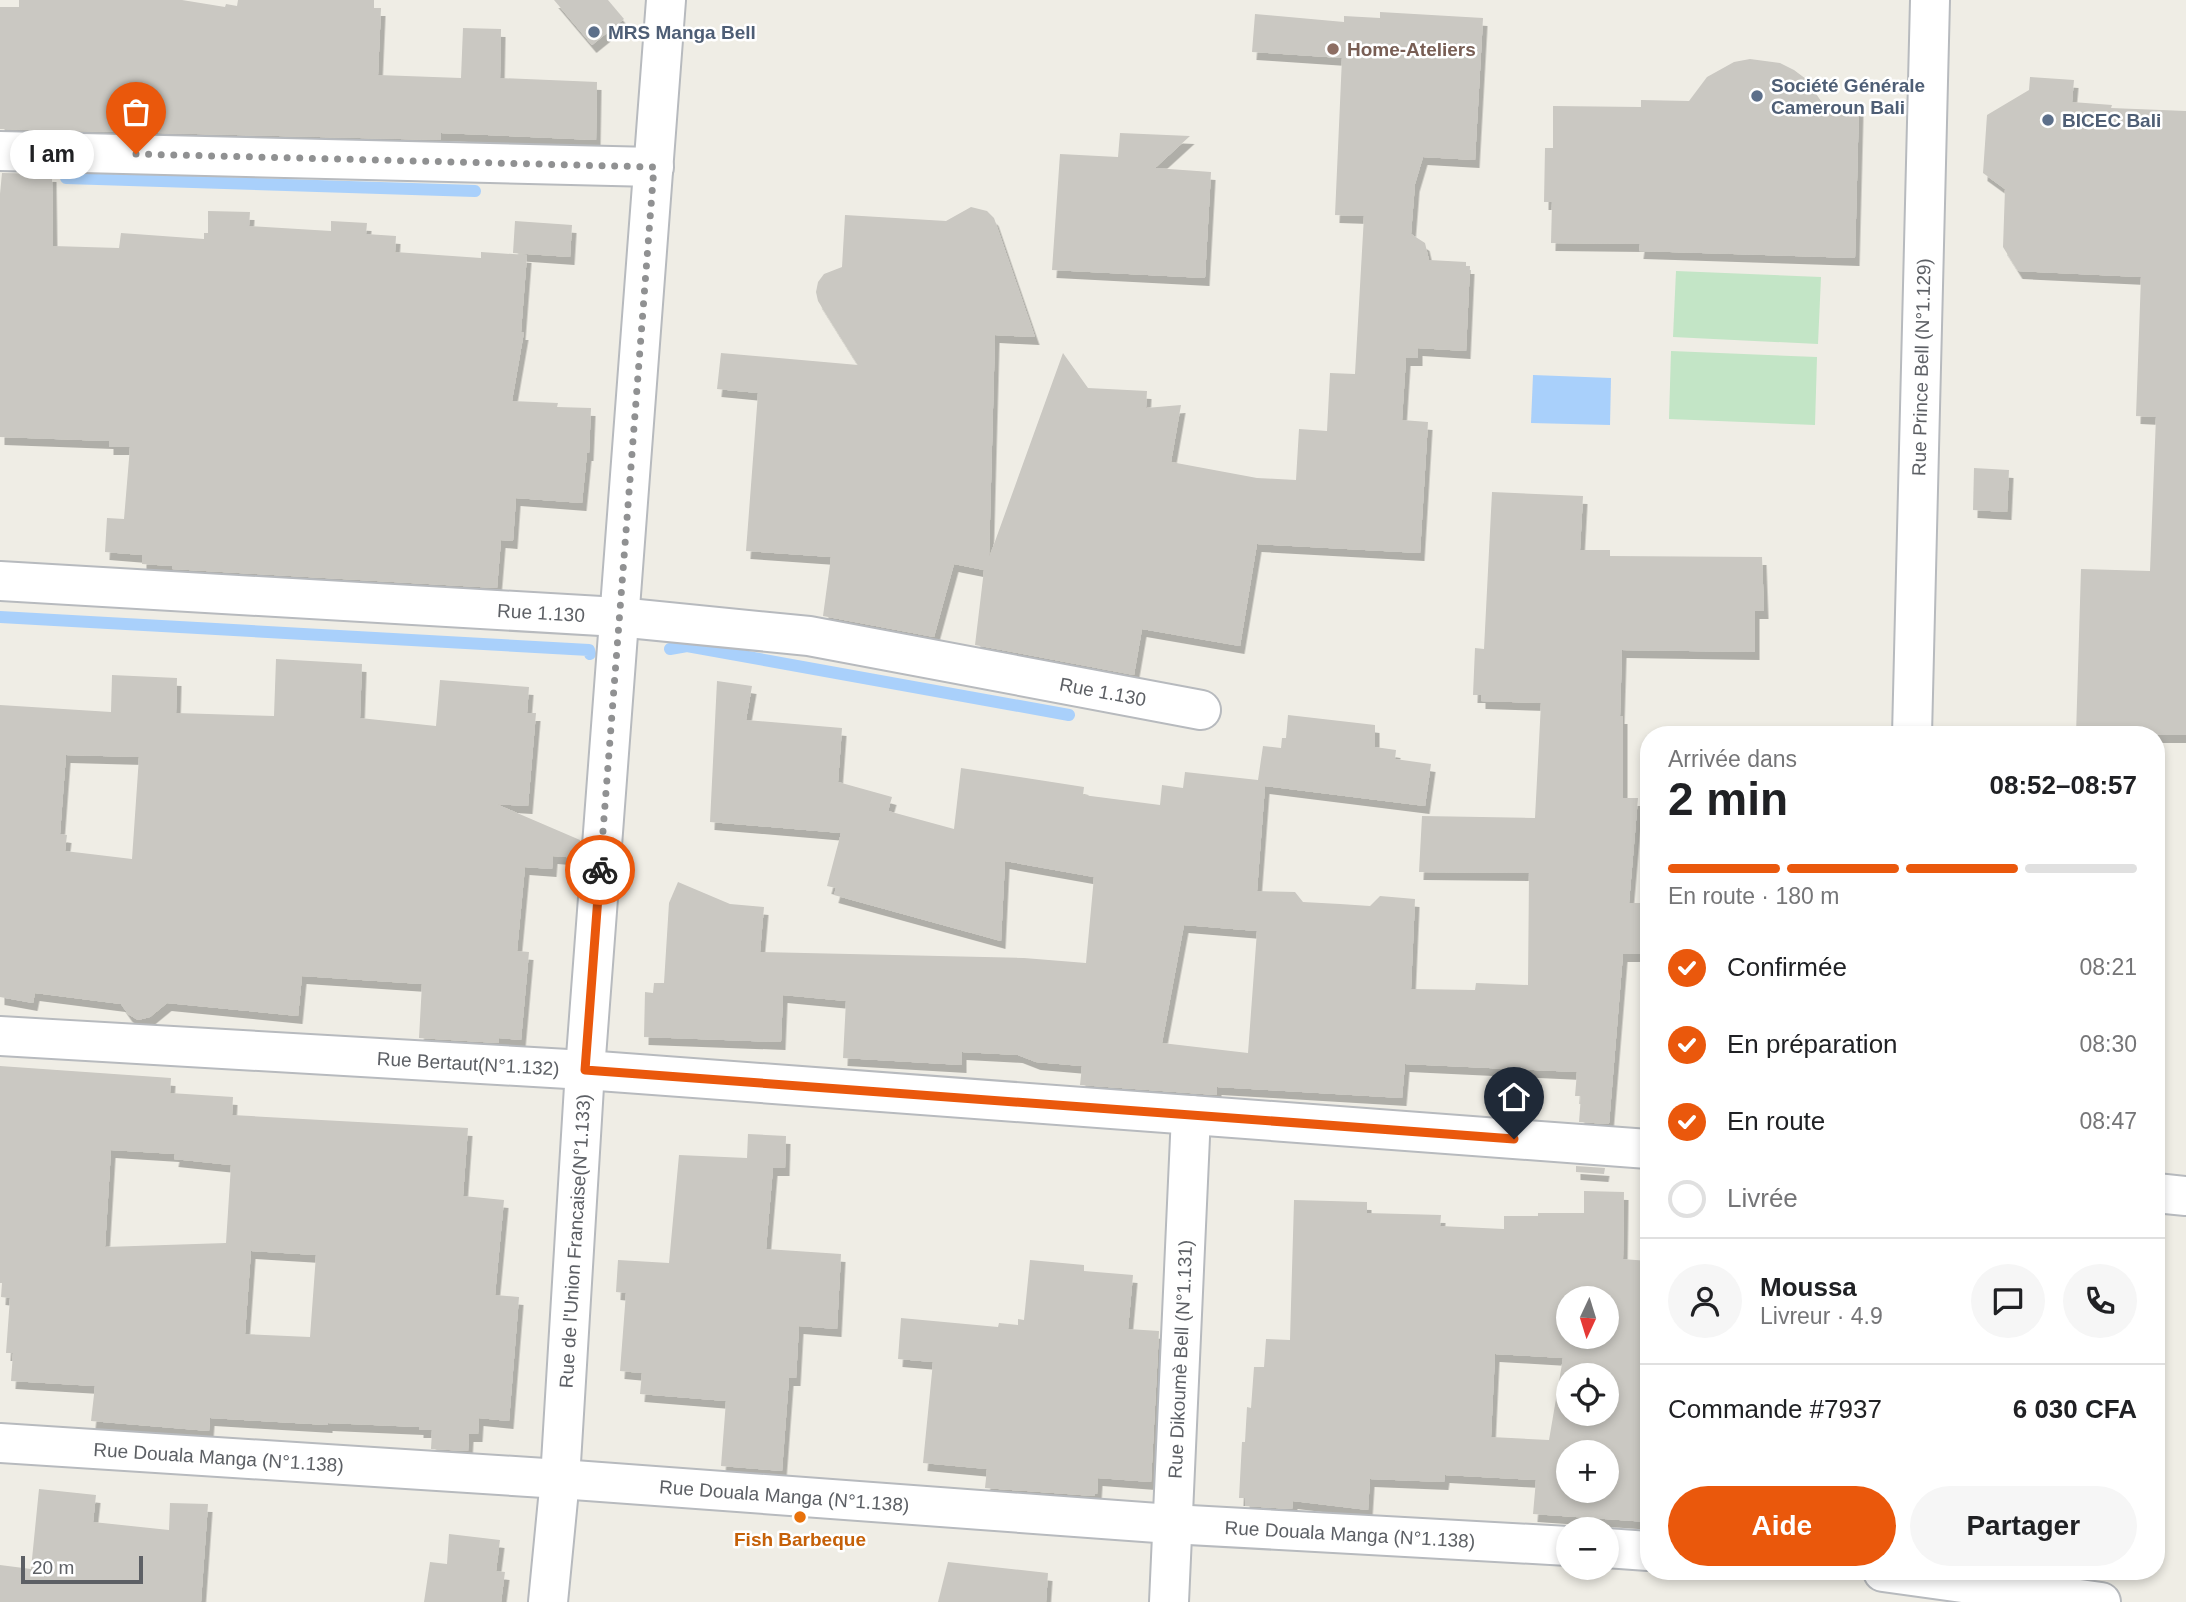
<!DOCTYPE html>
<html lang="fr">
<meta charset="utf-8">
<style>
:root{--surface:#fff;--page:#f6f6f6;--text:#202124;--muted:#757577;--line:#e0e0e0;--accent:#ea580c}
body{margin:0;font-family:Arial,sans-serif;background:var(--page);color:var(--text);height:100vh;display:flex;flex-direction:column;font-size:26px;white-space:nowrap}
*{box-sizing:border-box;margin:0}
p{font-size:23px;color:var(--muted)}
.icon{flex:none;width:38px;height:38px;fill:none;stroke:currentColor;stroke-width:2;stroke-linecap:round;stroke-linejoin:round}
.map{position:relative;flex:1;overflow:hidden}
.panel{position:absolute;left:1640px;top:726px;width:525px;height:854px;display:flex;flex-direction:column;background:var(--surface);border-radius:28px;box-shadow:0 4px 10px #0003}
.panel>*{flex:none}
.needle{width:46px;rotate:184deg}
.tools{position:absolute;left:1556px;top:1286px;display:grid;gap:14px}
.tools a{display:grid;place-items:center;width:63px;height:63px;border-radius:50%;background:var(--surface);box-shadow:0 4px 10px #0003;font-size:35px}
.scale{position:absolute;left:21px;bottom:18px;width:122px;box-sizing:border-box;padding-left:7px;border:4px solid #5d6065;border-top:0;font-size:19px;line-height:24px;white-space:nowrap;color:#5d6065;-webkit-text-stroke:5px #fff;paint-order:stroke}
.pin{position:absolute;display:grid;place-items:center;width:60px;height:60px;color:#fff;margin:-72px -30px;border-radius:50% 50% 50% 0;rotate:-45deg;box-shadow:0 0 7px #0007}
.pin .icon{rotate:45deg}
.courier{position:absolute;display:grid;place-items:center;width:70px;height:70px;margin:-35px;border:5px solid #ea580c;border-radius:50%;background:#fff;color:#222;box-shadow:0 2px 9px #0007}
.bubble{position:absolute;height:49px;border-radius:24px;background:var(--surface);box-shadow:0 4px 10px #0003;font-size:23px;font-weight:600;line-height:49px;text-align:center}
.headline em{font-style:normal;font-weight:600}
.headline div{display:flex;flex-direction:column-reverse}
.headline{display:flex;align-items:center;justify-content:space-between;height:119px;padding:0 28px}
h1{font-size:46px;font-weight:600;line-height:52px}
.bar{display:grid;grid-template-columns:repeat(4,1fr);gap:10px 7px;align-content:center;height:84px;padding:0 28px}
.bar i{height:9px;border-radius:5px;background:var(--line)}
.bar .selected{background:var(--accent)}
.bar p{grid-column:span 4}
.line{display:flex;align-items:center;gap:18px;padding:0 28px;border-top:2px solid var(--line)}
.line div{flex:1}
.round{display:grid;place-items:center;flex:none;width:74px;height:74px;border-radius:37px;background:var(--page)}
ol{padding:0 28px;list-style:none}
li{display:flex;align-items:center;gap:21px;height:77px}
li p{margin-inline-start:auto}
li .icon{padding:7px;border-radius:50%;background:var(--accent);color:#fff;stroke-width:4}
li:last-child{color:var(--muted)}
li i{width:38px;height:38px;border:4px solid var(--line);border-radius:50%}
.cta{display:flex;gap:14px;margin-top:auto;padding:14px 28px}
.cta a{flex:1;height:80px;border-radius:42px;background:var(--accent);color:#fff;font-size:28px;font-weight:600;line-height:80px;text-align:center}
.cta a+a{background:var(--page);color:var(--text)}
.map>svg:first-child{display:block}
.green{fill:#c3e5c6}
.water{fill:#a9d0fb}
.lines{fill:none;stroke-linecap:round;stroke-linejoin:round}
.stream{stroke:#a9d0fb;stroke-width:12}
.building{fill:#cac8c2;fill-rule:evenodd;filter:url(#shadow)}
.minor-casing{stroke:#b7babe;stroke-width:42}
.minor{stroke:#fff;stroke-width:38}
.done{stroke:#909192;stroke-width:7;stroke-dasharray:0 12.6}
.route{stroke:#ea580c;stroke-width:9}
.service-dot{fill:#5c6f8a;stroke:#fff;stroke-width:2.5}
.education-dot{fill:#8d6e63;stroke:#fff;stroke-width:2.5}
.food-dot{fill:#e8710a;stroke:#fff;stroke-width:2.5}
.labels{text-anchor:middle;stroke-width:5;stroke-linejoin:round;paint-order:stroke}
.service-label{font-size:19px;font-weight:bold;fill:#4e5e75;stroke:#fff;text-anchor:start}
.education-label{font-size:19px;font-weight:bold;fill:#785e54;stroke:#fff;text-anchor:start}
.street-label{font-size:19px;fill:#5d6065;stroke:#fff}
.food-label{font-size:19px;font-weight:bold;fill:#c56008;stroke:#fff}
</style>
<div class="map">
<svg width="2186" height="1602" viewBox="0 0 2186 1602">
<defs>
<filter id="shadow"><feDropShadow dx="4.5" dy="8" stdDeviation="0" flood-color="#0004"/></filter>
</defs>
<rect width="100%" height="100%" fill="#efede5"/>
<g class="green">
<path d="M1676,271l145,6 -3,67 -145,-7z"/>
<path d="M1671,351l146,6 -2,68 -146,-6z"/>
</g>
<path class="water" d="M1533,375l78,3 -1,47 -79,-2z"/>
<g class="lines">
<g class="stream">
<path d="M66,178l409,13"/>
<path d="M0,617l589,33 1,4"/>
<path d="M670,649l17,-3 382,69"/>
</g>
</g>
<g class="building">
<path d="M19,0h163l43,7 1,-3 11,2 1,-6h136v8h7l-3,67 83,3 2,-50 38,1 -1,49 97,4 -1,58 -155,-7v7l-441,-11v-122h19z"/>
<path d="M554,0h54l16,19 -32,26z"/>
<path d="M1380,12l103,6 -8,142 -52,-3 -8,27 -4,50 14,9 4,17 37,2v4h4l-4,85 -48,-3v10h-12l-4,62 26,2 -8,131 -163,-9 -17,102 -98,-17 -8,46 -159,-30 9,-75 -30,-6 -20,73 -111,-21 8,-59 -85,-6 12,-158 -41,-4 4,-36 137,12 -40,-64 -2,-9 2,-10 6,-8 18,-7 3,-52 101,6 25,-14 16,4 7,7 41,119 -40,-2 -6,223 74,-205 25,35 59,3 -1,17 35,-3 -10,57 86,16 39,2 3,-51 28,2 3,-58 25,1 9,-158 -29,-1 7,-157 -90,-6 3,-38 89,8v-6l36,2z"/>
<path d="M1750,59l30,4 14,7 12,9 17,25 36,1 -4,153 -216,-7 1,-7 -89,-1 1,-41h-8l1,-54h8v-42l88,1v-7l48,1 18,-24 27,-15z"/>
<path d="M2030,77l44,3 -2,22 40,3 -1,3 75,3v624h-110l5,-166 69,2 6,-154 -20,-1 5,-139 -123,-6 -15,-24 2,-58 -22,-16 4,-58 42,-25z"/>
<path d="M1120,133l70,3 -35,32 56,4 -6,106 -153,-8 8,-116 58,3z"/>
<path d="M2,173l50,1 1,72 66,2 2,-15 83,6v-6h4v-22l42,1 -1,14 82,5v-10l36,2 -1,11 30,2 -1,16 86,6v-6l46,3 -6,77h3l-12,69 46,2 -1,4 34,1 -2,45h-2l-5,50 -66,-5 -3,43 -12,-1 -4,48 -325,-19v-3l-30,-2v-9l-37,-3 2,-34 17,1 6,-72h-21v-6l-109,-4v-243z"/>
<path d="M515,221l57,4 -2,32 -57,-4z"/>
<path d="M1974,468l35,2 -2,42 -34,-2z"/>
<path d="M1492,492l91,4 -3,54h30v6l152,1 2,54h-9v41l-133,-2 -2,66h3v82h15l-9,105h19v51h-25l-14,170 -30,-2 2,-26h-6l2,-24 -172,-8 -3,34 -185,-11v8l-137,-10 2,-19 -46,-4 -18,-7 -56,-3v13l-119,-7 3,-57 -63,-6 -2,47 -137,-5 1,-45 8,1 1,-10h10l5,-80 9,-21 52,22 34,3 -4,45 264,6 62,5 8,-86 -89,-16 -4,80 -167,-46 2,-7 -9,-2 14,-53 -131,-11 7,-141 35,5 -6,34 96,8 -4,54 54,15 -4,14 66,18 7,-61 123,19 -1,8 77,10 2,-20 21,3 2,-16 73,8 5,-34 18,2 1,-10h4l2,-23 87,10v22l21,3 -1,9 36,5 -6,42 -160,-20 -8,105 38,1 8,10 37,2 30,2 10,-10 35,3 -4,90 64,1 1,-7 52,2 1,-112 -110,-1 3,-56 113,2 6,-115 -60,-2v-6h-8l2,-47 9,1zM1184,925l73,6 -9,122 -86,-10z"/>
<path d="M276,659l86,5 -2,54 76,8 4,-46 89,7 -2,26h9l-8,93 -32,-2 84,36 -1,18 -26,-2 -1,13 -27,-2 -8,84 12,1 -8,88 -22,-2v5l-80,-5 3,-54 -120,-8 -4,40 -131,-13 -17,14 -12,3 -10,-6 -7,-10 -86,-11 -2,10 -33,-6v-292l111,7 1,-37 65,3 -1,35 98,3zM66,755l73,2 -7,102 -67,-8 2,-16 -7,-1z"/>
<path d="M0,1066l171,12 -1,15 63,4 -1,18 236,13 -5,68 41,4 -9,95 24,2 -10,124 -30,-3 -1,16h-9l-1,17 -37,-2 1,-19h-13v-3l-91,-4v2l-118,-7 -1,13 -118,-10 4,-35 -84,-5 2,-28h-7l4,-55 -9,-1 1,-14h-2zM111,1150l64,4 -1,5 57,6 -5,78 -121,4zM251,1251l65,4 -6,82 -65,-3z"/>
<path d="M748,1134l38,2 -1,32h-12l-7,81 75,5 -4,75 -38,-3 -3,52h-7l-7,93 -61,-5 5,-65 -86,-7 2,-21 -22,-2 6,-78 -10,-1 2,-32 51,3 10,-108 68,3z"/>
<path d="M1576,1166l29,2 -1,6 -28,-2z"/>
<path d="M1584,1191l40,1 -1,67 25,2v261l-115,-8 3,-34 -91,-5 -1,7 -74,-3 -2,31 -75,-9 -1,8 -47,-3v-8h-6l3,-56h3l2,-35 4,1 3,-41h10l2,-28 24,1 4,-140 73,2v11l74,2 -1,11 64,3v-13h34v-3h46zM1568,1298h38v39h-38zM1495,1354l68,4 -14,82 -58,-3zM1568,1376h38v38h-38zM1568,1452h38v39h-38z"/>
<path d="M1030,1260l54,5v6l49,4 -5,54 31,2 -8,151 -53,-4 -1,16h-2l-1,2 -109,-8 2,-19 -64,-6 10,-101 -35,-3 3,-41 97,9 1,-4 19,2v-6l6,1z"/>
<path d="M39,1489l57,6 -3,27 76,8 1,-27 38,1 -7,98h-201v-37l31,4z"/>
<path d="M449,1534l51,6 -4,31 9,1 -4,30h-77l6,-40 17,2z"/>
<path d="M948,1562l100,11 -2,29h-108z"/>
</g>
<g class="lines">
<g class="minor-casing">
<g id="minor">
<path d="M0,151l654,16"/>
<path id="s1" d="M0,581l618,36 191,19 392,74"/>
<path id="s2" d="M1912,735l18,-735"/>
<path id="s3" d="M0,1036l585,34 1063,79"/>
<path d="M2156,1193l30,3"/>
<path id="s4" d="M0,1443l560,36 611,45 397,22"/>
<path d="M1606,1548l42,3"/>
<path d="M1883,1572l218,30"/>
<path id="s5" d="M548,1602l12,-123 25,-409 81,-1070"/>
<path id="s6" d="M1169,1602l22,-487"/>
</g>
</g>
<use href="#minor" class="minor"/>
</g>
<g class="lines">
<path class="done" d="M136,154l518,13 -54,703"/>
<path class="route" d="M600,870l-15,200 929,69"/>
</g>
<g class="service-dot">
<circle cx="594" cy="32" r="7"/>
<circle cx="1757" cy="96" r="7"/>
<circle cx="2048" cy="120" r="7"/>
</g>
<circle class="education-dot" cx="1333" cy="49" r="7"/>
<circle class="food-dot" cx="800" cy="1517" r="7"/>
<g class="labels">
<g class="service-label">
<text x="608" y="39">MRS Manga Bell</text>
<text x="1771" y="92">Société Générale<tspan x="1771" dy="22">Cameroun Bali</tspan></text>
<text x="2062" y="127">BICEC Bali</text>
</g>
<g class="education-label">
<text x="1347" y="56">Home-Ateliers</text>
</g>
<g class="street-label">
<text dy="7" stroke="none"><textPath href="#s2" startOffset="368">Rue Prince Bell (N°1.129)</textPath></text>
<text dy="7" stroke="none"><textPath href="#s1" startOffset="542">Rue 1.130</textPath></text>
<text dy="7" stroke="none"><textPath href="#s1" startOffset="1110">Rue 1.130</textPath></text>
<text dy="7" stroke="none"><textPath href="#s3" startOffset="469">Rue Bertaut(N°1.132)</textPath></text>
<text dy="7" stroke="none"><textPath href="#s5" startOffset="362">Rue de l'Union Francaise(N°1.133)</textPath></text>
<text dy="7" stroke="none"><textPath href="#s6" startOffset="243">Rue Dikoumè Bell (N°1.131)</textPath></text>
<text dy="7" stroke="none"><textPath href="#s4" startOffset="219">Rue Douala Manga (N°1.138)</textPath></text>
<text dy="7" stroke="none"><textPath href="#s4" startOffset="786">Rue Douala Manga (N°1.138)</textPath></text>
<text dy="7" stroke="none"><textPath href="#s4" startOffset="1353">Rue Douala Manga (N°1.138)</textPath></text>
</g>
<g class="food-label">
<text x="800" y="1546">Fish Barbeque</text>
</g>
</g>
</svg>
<div class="tools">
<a><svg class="needle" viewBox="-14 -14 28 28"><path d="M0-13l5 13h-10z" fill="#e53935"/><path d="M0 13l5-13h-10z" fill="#757577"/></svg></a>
<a><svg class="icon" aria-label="locate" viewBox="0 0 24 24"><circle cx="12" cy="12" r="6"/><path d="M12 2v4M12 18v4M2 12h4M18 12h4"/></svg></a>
<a>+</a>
<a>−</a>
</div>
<div class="scale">20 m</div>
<div class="pin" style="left:136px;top:154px;background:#ea580c"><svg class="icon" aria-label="bag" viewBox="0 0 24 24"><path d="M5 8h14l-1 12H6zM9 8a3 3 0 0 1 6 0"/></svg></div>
<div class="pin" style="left:1514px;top:1139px;background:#1f2937"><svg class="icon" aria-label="home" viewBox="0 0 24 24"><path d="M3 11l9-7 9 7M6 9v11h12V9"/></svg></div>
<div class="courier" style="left:600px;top:870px"><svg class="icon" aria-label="bike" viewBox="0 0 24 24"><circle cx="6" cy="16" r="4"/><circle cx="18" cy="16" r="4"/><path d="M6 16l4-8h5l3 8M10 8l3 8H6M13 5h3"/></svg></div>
<div class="bubble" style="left:10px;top:130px;width:84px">I am</div>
<section class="panel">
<div class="headline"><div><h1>2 min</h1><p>Arrivée dans</p></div><em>08:52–08:57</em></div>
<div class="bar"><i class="selected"></i><i class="selected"></i><i class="selected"></i><i></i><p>En route · 180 m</p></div>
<ol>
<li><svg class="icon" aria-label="check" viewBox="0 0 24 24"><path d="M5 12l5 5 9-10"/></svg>Confirmée<p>08:21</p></li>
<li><svg class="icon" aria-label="check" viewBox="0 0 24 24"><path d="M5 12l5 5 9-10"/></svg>En préparation<p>08:30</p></li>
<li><svg class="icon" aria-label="check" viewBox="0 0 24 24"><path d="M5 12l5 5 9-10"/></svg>En route<p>08:47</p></li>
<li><i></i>Livrée</li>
</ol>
<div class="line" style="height:126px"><a class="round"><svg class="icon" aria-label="person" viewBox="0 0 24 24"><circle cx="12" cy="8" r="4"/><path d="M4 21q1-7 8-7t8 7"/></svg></a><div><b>Moussa</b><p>Livreur · 4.9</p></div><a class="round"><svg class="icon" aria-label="chat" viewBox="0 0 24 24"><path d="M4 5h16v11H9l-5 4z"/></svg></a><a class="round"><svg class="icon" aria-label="phone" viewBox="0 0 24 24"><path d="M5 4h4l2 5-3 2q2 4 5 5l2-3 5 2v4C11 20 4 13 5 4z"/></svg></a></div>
<div class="line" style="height:91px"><div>Commande #7937</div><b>6 030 CFA</b></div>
<div class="cta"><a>Aide</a><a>Partager</a></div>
</section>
</div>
